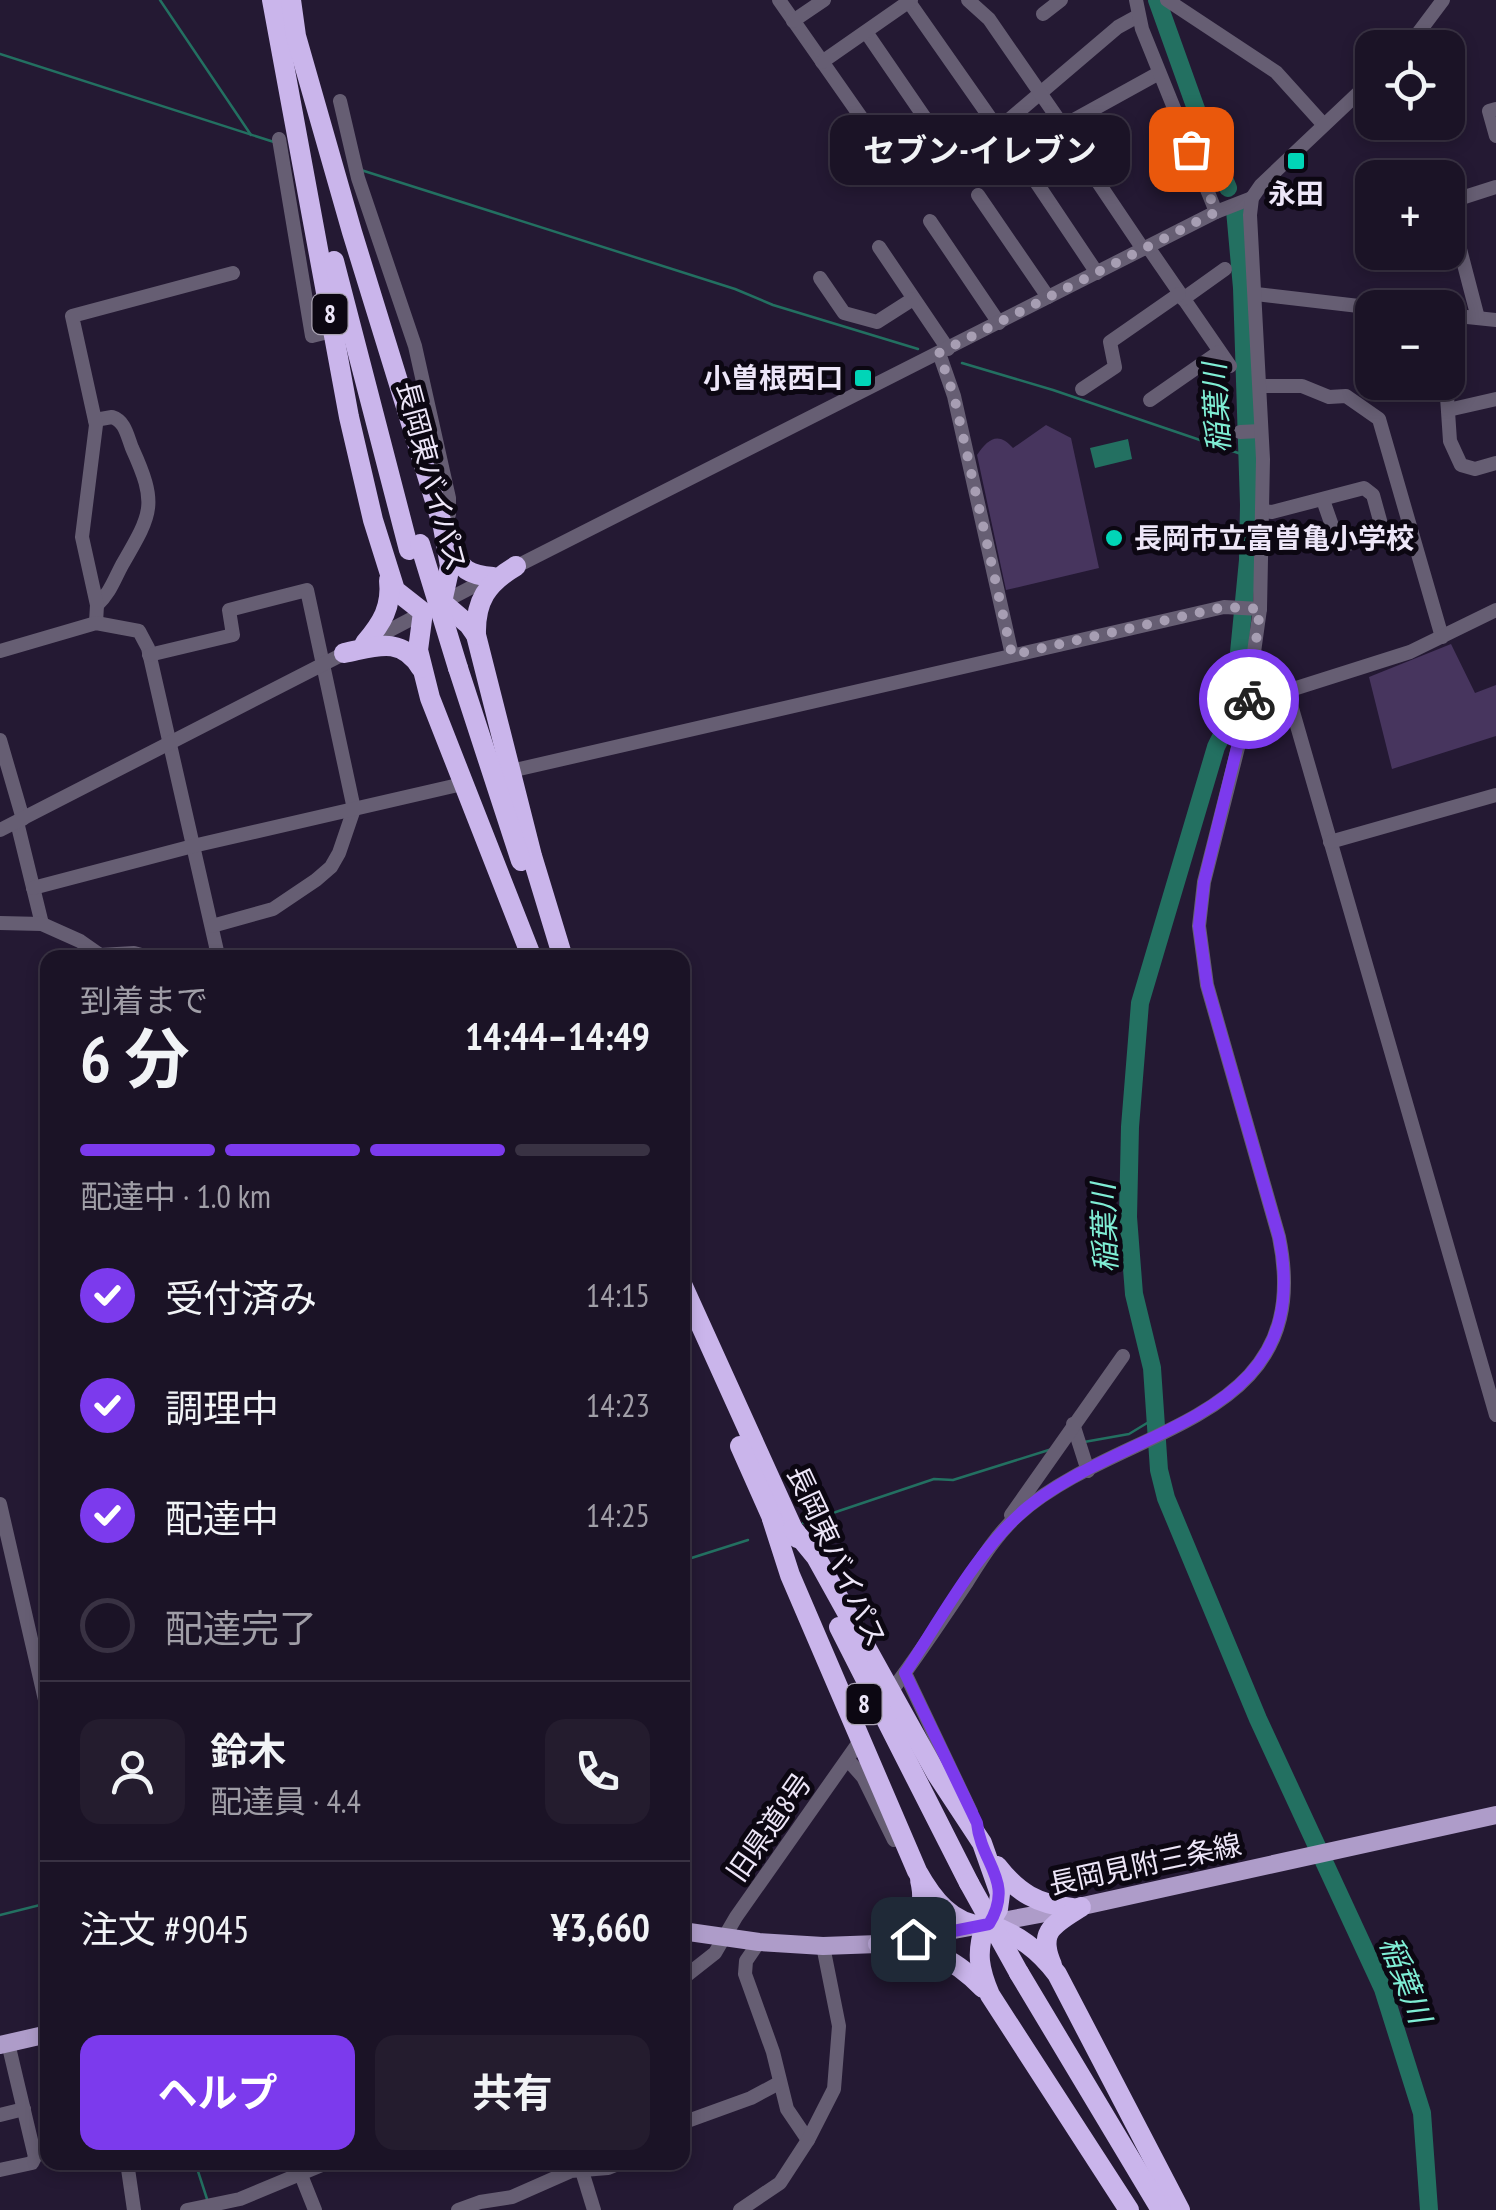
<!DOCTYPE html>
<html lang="ja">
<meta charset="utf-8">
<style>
:root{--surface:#1b1326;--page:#241c2e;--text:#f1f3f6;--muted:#a09ea7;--line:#393243;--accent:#7c3aed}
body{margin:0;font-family:"PT Sans Narrow","Noto Sans JP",sans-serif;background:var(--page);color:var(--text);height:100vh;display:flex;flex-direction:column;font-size:38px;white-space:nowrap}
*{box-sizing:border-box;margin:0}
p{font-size:32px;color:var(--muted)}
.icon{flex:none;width:55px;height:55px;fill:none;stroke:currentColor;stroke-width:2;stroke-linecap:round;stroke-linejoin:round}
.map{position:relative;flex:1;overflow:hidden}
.drawer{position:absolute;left:40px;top:950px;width:650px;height:1220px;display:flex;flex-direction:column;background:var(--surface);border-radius:20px;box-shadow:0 5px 15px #0003,0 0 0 2px var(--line)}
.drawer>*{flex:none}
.fabs{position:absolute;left:1355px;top:30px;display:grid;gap:20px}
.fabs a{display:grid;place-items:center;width:110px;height:110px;border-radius:20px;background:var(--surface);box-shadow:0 5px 15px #0003,0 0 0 2px var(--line);font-size:50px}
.pin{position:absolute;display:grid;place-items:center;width:85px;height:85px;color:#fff;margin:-42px;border-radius:20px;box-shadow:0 5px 15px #0006}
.courier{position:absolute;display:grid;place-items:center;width:100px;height:100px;margin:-50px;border:8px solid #7c3aed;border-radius:50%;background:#fff;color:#222;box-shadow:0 2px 12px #0007}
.bubble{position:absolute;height:70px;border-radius:20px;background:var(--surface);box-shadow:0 5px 15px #0003,0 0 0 2px var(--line);font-size:32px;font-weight:700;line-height:70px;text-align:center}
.overview em{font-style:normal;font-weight:700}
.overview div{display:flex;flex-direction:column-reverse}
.overview{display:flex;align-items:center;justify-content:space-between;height:170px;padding:0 40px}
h1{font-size:65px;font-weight:700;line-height:75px}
.bar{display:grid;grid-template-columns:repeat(4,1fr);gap:15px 10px;align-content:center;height:120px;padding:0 40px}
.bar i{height:12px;border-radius:8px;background:var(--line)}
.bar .on{background:var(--accent)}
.bar p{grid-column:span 4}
.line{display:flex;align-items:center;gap:25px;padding:0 40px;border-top:2px solid var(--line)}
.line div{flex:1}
.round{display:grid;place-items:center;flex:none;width:105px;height:105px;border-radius:20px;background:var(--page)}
ol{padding:0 40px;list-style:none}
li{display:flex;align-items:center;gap:30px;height:110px}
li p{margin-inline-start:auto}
li .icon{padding:10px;border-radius:50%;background:var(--accent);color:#fff;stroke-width:4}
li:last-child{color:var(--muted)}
li i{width:55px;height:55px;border:5px solid var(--line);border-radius:50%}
.button{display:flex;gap:20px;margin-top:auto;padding:20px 40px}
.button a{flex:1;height:115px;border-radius:20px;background:var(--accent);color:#fff;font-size:40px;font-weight:700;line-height:115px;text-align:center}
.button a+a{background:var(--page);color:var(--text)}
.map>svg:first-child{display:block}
.green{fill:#47355e}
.water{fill:#237061}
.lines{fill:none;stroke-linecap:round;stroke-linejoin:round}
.stream{stroke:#237061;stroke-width:2.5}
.river{stroke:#237061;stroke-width:18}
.minor{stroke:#665e73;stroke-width:14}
.major{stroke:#ae9cc9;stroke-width:18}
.highway{stroke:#cab5eb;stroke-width:20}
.highway-bridge{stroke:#cab5eb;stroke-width:20}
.done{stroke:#a79eb3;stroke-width:10;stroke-dasharray:0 18}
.route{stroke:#7c3aed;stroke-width:12}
.poi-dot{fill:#01d5b7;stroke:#0c0712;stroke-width:4}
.labels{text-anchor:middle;stroke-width:10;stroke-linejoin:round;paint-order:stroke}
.shield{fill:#0c0712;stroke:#aaa3b3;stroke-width:2.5}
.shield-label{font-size:25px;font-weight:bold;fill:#ede6f8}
.poi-label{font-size:28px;font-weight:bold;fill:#ede6f8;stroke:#0c0712}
.street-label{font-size:28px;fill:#ede6f8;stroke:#0c0712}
.water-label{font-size:30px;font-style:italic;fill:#7fedd4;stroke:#0c0712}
</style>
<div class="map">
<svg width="1496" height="2210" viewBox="0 0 1496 2210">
<rect width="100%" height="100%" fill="#241933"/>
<g class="green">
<path d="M1046,425l25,13 28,130 -93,22 -29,-135c11,-16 21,-24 36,-7z"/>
<path d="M1451,644l24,49 21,-8v51l-104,33 -23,-92z"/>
</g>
<path class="water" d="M1128,439l4,20 -37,9 -5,-20z"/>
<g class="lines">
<g class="stream">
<path d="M160,0l91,135"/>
<path d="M0,54l274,88"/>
<path d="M361,170l374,119 38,16 145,44"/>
<path d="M962,363l91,27 194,66"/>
<path d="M1084,1442l45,-8 28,-17"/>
<path d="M818,1518l116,-39 19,1 99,-31"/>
<path d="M803,1523l4,-1"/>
<path d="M682,1561l66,-21"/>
<path d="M0,1915l48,-12"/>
<path d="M195,2162l12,37"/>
</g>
<g class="river">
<path d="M1157,0l48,134 23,54"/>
<path d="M1235,210l7,78 7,217 -1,55 -11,113c11,28 -10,50 -21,74l-76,256 -10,124 -2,90 6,77 18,74 7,102 7,28 92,221 125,270 39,124 7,97"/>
</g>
<g class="minor">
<path d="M779,0l126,180 93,-51 120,-102 20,-11"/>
<path d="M968,0l21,19 74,107 96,-53"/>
<path d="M1136,0l6,29 74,183"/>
<path d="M1167,0l109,72 47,52"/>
<path d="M909,2l89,127"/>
<path d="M1043,14l18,-14"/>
<path d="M793,21l31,-21"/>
<path d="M866,32l85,124"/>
<path d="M1407,48l36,-48"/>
<path d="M822,62l89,-62"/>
<path d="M340,101l18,77 57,168 34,152v16l-8,4"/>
<path d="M1496,109l-7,2 7,25"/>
<path d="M279,139l33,197 16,-4"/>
<path d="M1073,145l70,104"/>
<path d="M1026,167l71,106"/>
<path d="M978,195l70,102"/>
<path d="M930,221l69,102"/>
<path d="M879,247l69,102"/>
<path d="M1148,247l82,119"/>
<path d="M820,278l24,35 33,9 36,-23"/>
<path d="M1256,294l120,14"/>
<path d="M1183,299l42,-30"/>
<path d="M1448,315l48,5"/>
<path d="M1478,318l-29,-111 3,-6 44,-14"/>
<path d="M939,353l15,43 58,259"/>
<path d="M1446,382l4,59 11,24 14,4 21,-6"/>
<path d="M1260,386h42l27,11 17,-1 33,23 63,218"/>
<path d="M1082,389l33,-22 -5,-25 69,-48"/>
<path d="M1150,400l69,-48"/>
<path d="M1448,410l48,-11"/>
<path d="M95,420l17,-3c13,4 15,18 20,31 26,57 20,65 -10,117 -8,15 -12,28 -25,40"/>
<path d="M1240,432l21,-1"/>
<path d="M1264,511l8,1 92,-24 9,7 11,40 -40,10 -7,-5 -14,-40"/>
<path d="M511,569l705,-357 36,-14"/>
<path d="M96,623l1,-18 -15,-68 14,-112 -24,-109 161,-43"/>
<path d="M373,639l118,-62"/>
<path d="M0,651l96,-28 43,8 9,17 69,303 -11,7"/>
<path d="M149,655l84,-20 -4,-25 78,-20 47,219 -15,44 -8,14 -15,13 -43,29 -61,17"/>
<path d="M1256,658l22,12 9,21 209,724"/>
<path d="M1287,691l123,-39 86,-42"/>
<path d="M0,740l23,79"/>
<path d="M515,770l709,-163 36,2"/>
<path d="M17,822l25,102"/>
<path d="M0,830l349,-179"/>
<path d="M1330,842l166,-47"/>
<path d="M33,888l160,-42 265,-61"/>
<path d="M0,923l42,1 38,17 20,14 34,-2 18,5"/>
<path d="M1073,1424l15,47"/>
<path d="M0,1504l48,209"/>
<path d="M1011,1515l112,-159"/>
<path d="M905,1673l66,139"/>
<path d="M893,1689c26,-35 50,-71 74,-107 15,-24 30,-48 51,-67 103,-92 300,-89 261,-278l-72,-252 -8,-59 5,-44 40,-158 16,-115 3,-150 -13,-244 2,-17 9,-13 111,-105"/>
<path d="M848,1760l15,17 31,63"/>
<path d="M759,1942l-13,19 -1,13 28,78 14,57 21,31"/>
<path d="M682,1979l33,-26 21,-36 121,-172"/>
<path d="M0,2115l24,-6"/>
<path d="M682,2123l69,-25 28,-15"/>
<path d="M127,2162l7,48"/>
<path d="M0,2170l32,-7 3,-6 -27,-114"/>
<path d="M582,2171l12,39"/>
<path d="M301,2175l14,35"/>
<path d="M187,2210l53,-11 89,-37"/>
<path d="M458,2210l22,-8 32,-5 59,-26 37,-3 15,-6"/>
<path d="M740,2210l40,-27 28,-43 26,-51 5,-63 -16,-80"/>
</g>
<g class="major">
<path d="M682,1931l77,11 64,4 55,-2 205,-38 413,-91"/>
<path d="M0,2045l48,-11"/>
</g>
<g class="highway">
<path d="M272,0l77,417 24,103 22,70 28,22 -5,38 12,48 102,260"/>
<path d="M291,0l5,36 56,196 91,295 7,39 -8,36 27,23 7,10 56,221 31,102"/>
<path d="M334,261l75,289"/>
<path d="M452,547c8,23 17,28 41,30"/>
<path d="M476,635c-1,-34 11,-52 40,-69"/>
<path d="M365,643c17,-20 27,-36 24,-63"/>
<path d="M344,653c31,-6 57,-18 77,15"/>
<path d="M458,668l63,193"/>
<path d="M682,1284l115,254"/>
<path d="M740,1446l37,83"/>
<path d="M772,1519l18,56 127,296c15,27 35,54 68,55 -9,27 -6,43 5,69l139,215"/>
<path d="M793,1529l23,28 120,216 46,70 18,51 -2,15 -9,15c29,11 49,25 68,50l123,236"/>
<path d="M839,1627l130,256"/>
<path d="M997,1866c21,27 40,38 75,42"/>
<path d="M878,1944c47,3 72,10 105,44"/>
<path d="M880,1944c30,-15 49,-28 40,-64"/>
<path d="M1052,1965c-15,-34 2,-41 29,-58"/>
<path d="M1019,1973l142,237"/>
</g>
<g class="highway-bridge">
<path d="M420,544l38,124"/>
<path d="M969,1883l50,90"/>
</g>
</g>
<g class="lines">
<path class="done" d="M1191,149l25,63 -277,141 15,43 58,259 212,-48 36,2 -11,90"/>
<path class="route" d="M913,1939l76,-15c26,-43 -8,-60 -12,-101l-72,-150c35,-53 75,-127 123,-166 105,-85 288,-86 251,-270l-72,-252 -8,-59 5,-44 45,-183"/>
</g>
<g class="poi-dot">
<rect x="1286" y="151" width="20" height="20" rx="5"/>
<rect x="853" y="368" width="20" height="20" rx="5"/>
<circle cx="1114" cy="538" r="10"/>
</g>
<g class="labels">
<g class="shield">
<rect x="312.5" y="294" width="35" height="40" rx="8"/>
<rect x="846.5" y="1684" width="35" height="40" rx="8"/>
</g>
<g class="shield-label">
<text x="330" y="323">8</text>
<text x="864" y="1713">8</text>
</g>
<g class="poi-label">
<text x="1296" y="204">永田</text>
<text x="843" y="388" text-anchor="end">小曽根西口</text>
<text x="1134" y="548" text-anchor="start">長岡市立富曽亀小学校</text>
</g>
<g class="street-label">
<text transform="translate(432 476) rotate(75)" y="10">長岡東バイパス</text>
<text transform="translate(837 1556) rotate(65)" y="10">長岡東バイパス</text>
<text transform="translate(769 1827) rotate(-55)" y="10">旧県道8号</text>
<text transform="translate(1145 1864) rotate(-12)" y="10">長岡見附三条線</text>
</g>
<g class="water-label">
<text transform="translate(1217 408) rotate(-93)" y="10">稲葉川</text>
<text transform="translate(1105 1228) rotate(-92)" y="10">稲葉川</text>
<text transform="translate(1405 1980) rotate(69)" y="10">稲葉川</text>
</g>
</g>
</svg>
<div class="fabs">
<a><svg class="icon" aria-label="locate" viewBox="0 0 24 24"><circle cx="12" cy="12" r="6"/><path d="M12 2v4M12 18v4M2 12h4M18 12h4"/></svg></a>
<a>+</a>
<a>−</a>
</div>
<div class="pin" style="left:1191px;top:149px;background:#ea580c"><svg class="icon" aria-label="bag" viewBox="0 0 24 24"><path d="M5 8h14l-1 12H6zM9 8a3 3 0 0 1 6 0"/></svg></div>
<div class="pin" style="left:913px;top:1939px;background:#1f2937"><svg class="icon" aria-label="home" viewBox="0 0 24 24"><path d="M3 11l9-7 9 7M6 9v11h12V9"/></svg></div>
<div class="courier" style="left:1249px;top:699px"><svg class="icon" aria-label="bike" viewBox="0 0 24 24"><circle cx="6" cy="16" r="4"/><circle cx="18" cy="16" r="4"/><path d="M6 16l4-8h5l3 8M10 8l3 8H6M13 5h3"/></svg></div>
<div class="bubble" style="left:830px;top:115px;width:300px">セブン-イレブン</div>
<section class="drawer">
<div class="overview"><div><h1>6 分</h1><p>到着まで</p></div><em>14:44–14:49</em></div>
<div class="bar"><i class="on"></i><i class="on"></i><i class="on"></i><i></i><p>配達中 · 1.0 km</p></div>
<ol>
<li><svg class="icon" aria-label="check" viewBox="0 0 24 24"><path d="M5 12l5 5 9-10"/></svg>受付済み<p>14:15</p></li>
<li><svg class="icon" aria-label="check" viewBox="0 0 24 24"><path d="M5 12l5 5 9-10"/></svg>調理中<p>14:23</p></li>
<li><svg class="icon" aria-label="check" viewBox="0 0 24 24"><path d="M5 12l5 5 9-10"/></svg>配達中<p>14:25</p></li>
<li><i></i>配達完了</li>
</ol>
<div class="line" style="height:180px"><a class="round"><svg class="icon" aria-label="person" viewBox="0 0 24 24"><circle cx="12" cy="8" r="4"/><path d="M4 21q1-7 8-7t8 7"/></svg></a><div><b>鈴木</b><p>配達員 · 4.4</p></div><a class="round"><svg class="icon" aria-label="phone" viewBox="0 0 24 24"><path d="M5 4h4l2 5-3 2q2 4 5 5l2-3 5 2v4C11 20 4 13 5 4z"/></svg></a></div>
<div class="line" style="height:130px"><div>注文 #9045</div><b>¥3,660</b></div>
<div class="button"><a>ヘルプ</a><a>共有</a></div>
</section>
</div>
